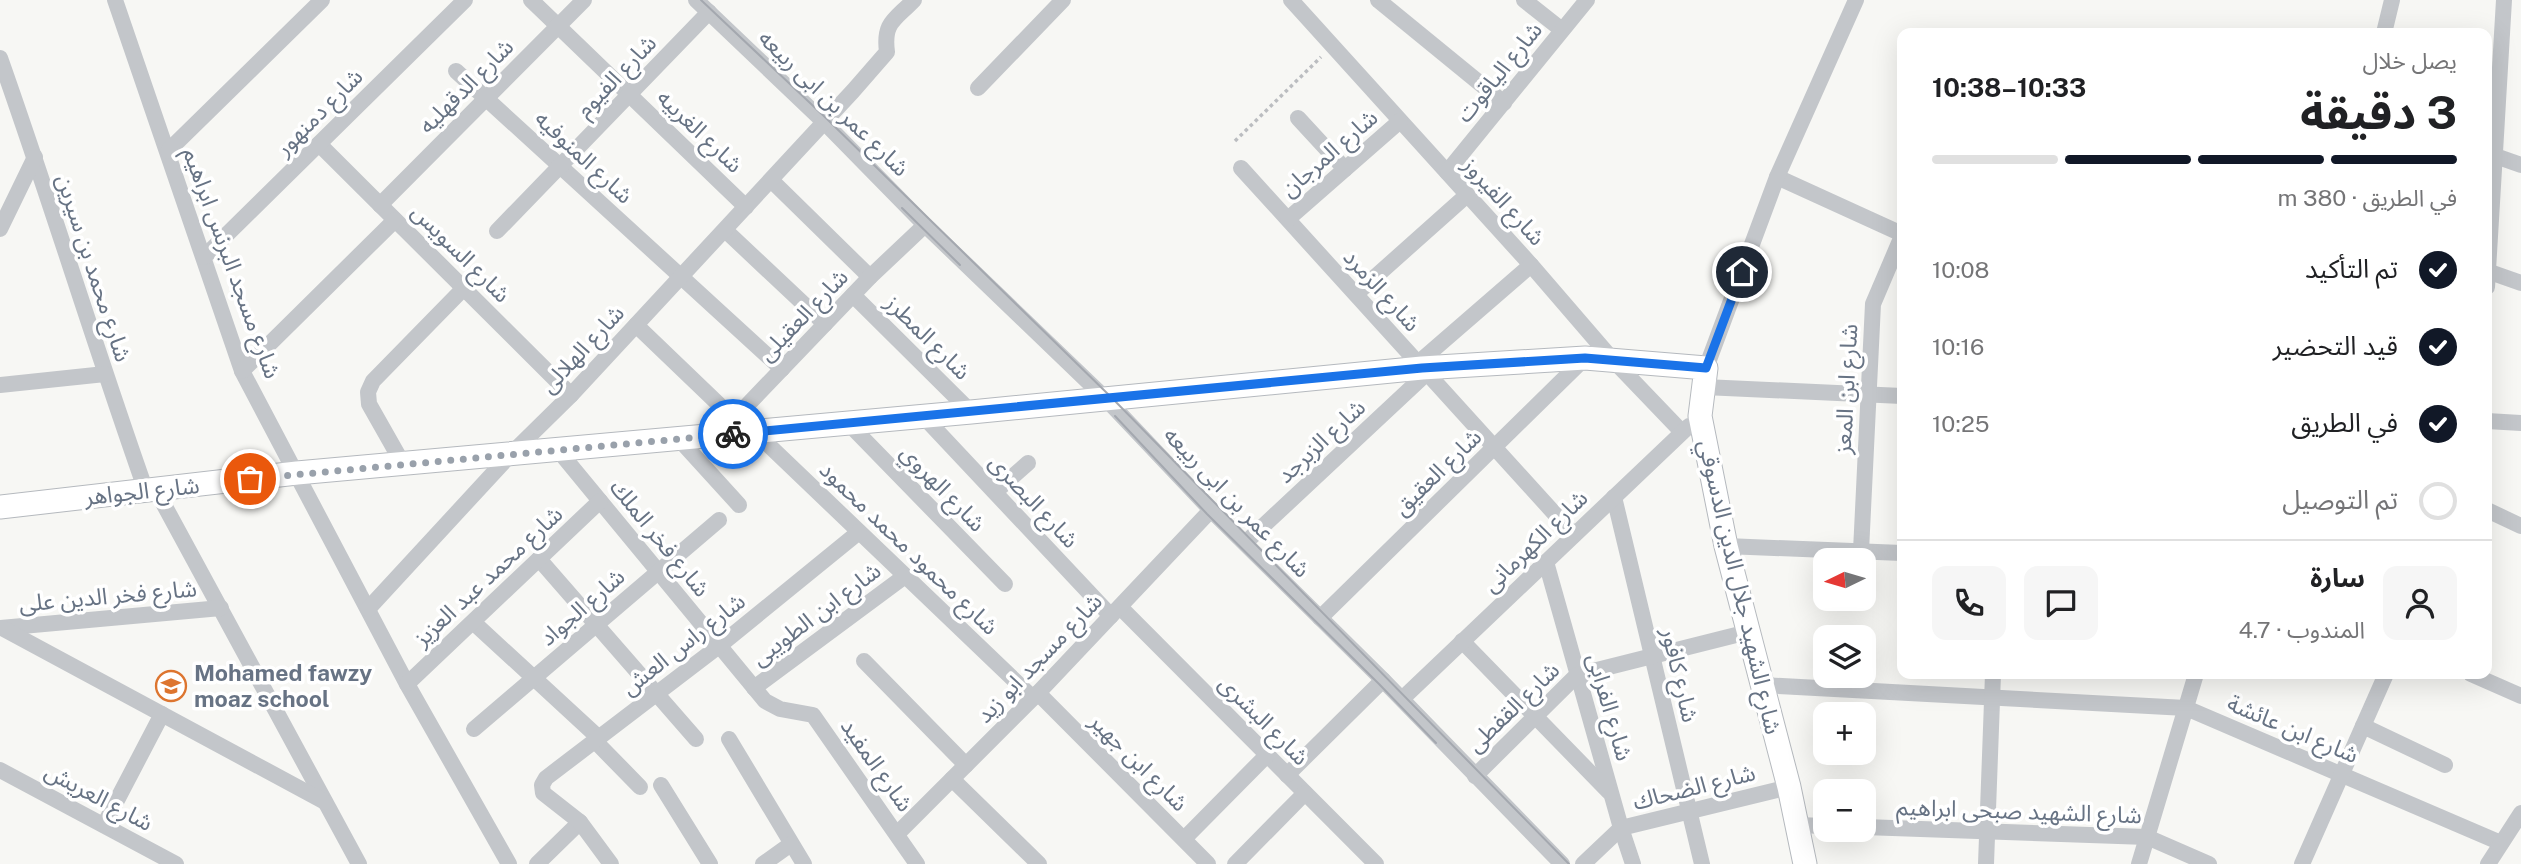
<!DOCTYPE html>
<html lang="ar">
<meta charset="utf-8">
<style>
:root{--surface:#fff;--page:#f6f6f6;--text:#202124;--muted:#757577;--line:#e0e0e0;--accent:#111827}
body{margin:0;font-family:"Public Sans","Noto Sans Arabic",sans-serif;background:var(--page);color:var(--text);direction:rtl;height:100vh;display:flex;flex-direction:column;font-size:26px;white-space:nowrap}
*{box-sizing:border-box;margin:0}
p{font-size:23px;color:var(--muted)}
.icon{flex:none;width:38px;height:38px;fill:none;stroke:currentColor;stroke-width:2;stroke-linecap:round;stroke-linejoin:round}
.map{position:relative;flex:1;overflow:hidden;direction:ltr}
.details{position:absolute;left:1897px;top:28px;width:595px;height:651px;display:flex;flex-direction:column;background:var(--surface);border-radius:14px;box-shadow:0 7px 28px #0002;direction:rtl}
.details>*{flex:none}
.needle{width:46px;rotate:265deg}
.controls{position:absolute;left:1813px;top:548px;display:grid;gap:14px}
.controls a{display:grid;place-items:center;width:63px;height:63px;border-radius:14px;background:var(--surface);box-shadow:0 7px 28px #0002;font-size:35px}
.pin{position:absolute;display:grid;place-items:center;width:60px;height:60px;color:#fff;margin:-30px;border:4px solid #fff;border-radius:50%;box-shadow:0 2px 7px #0007}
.courier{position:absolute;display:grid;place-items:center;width:70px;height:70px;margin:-35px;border:5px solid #1a73e8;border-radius:50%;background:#fff;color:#222;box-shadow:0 2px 9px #0007}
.overview em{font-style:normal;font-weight:700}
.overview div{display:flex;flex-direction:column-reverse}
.overview{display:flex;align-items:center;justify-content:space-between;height:119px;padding:0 35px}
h1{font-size:46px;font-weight:700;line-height:52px}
.bar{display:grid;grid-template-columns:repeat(4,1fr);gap:10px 7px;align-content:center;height:84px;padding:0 35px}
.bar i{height:9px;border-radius:5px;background:var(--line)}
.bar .current{background:var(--accent)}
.bar p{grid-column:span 4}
.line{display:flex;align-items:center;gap:18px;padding:0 35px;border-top:2px solid var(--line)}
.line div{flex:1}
.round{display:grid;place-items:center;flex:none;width:74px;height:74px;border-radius:14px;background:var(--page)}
ol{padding:0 35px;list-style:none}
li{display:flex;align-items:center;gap:21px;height:77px}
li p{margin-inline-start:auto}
li .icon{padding:7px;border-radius:50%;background:var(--accent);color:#fff;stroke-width:4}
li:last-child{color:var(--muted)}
li i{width:38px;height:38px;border:4px solid var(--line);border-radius:50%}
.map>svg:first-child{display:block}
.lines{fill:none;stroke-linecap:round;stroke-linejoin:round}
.secondary-casing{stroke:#b5b9be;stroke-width:25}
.path{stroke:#bbbdc0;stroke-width:3.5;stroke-dasharray:3.5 3.5;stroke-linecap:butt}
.minor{stroke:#c3c6ca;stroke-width:16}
.secondary{stroke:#fff;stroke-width:23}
.tram{stroke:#a4a8af;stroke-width:2}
.done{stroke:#99a1ab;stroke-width:7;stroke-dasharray:0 12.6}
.route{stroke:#1a73e8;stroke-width:9}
.labels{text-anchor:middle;stroke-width:7;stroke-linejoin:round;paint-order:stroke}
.street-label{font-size:23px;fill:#677384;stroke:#fff}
.poi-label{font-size:23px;font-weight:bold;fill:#677384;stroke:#fff;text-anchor:start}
</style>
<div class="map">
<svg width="2521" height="864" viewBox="0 0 2521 864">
<rect width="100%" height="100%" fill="#f7f7f4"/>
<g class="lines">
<g class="secondary-casing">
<path id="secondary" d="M0,507l297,-34 674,-61 451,-44 163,-10 121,10 -6,48 26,130 63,241 16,77"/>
</g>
<path class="path" d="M1235,141l86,-84"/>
<g class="minor">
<path d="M115,0l127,371 165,313 102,180"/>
<path d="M531,0l215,207"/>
<path d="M696,0l128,122 101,103 181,174 105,111 172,170 179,184"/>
<path d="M1291,0l240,265 81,94 70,73"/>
<path d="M1378,0l126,103"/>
<path d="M1524,0l38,30"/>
<path d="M2384,33l8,-33"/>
<path d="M0,58c51,144 95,289 146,433"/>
<path d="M456,71l326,298"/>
<path d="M978,88l85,-88"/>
<path d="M1298,118l47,51"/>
<path d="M319,144l252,251"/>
<path d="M168,151l154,-151"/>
<path d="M2487,153l34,12"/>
<path d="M1241,168l333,367"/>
<path d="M1447,172l140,-172"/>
<path d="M1777,177l125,57"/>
<path d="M771,180l99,97"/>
<path d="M380,205l204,-205"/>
<path d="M1288,219l112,-98"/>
<path d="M0,229l35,-72"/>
<path d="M725,230l100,94"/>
<path d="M497,231l212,-219"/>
<path d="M204,257l261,-257"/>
<path d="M2487,271l34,12"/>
<path d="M2487,287l17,-287"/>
<path d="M1356,294l111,-99"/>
<path d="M853,295l118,117"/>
<path d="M636,325l98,94"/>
<path d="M1418,363l113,-98"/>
<path d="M1706,368l71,-191 79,-177"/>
<path d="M242,371l153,-151"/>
<path d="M0,385l105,-11"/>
<path d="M1704,387l198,9"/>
<path d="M923,416l188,200"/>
<path d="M2487,421l34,2"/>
<path d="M848,423l157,161"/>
<path d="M755,432l278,266"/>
<path d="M714,435l20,-16 136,-142 55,-52"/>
<path d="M679,439l60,66"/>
<path d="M558,450l207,251 15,8 33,6 104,149"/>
<path d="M403,464l-34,-60 -1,-12 5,-11 91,-93"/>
<path d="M156,490l203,374"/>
<path d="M995,492l33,-29"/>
<path d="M1614,497l88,367"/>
<path d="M2487,510l34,16"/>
<path d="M1245,543l182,-170"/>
<path d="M1726,546l176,7"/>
<path d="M1861,551l12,-247 29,-68"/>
<path d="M539,559l157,180"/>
<path d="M1546,562l75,266 12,36"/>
<path d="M1120,607l256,257"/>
<path d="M368,609l143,-155 60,-59 282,-304 34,-39c-4,-30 8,-32 27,-52"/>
<path d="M1320,618l265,-260"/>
<path d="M473,622l126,116"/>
<path d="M0,628l221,-20"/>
<path d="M2,628l323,174"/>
<path d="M1462,641l147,151"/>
<path d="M864,661l102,104"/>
<path d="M2471,674l50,22"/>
<path d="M407,684l193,-183"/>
<path d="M1762,685l424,23 315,135"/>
<path d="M754,688l151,-112"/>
<path d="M1038,693l170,171"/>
<path d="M1402,699l287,-273"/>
<path d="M2363,726l82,39"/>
<path d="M474,729l245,-209"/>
<path d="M729,739l75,125"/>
<path d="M595,741l45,46"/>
<path d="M0,770l176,94"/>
<path d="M1287,775l96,-95"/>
<path d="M1475,776l102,-101 171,-43"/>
<path d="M952,779l87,85"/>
<path d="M661,785l49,79"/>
<path d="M104,825l58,-111"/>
<path d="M1797,825l28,1"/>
<path d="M1864,827l283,10 62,27"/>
<path d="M897,834l141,-141 173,-183"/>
<path d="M1184,839l83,-84"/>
<path d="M537,864l43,-42"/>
<path d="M611,864l-31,-42 -37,-29 -1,-8 4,-7 173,-132 140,-114"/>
<path d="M763,864l28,-20"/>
<path d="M1235,864l70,-71"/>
<path d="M1583,864l38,-36 168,-41"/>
<path d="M1986,864l7,-190"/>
<path d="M2139,864l57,-190"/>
<path d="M2302,864l84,-190"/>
<path d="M2488,864l33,-51"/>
</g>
<use href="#secondary" class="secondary"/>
<g class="tram">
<path d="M701,0l126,119 285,279 457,466"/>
<path d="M902,208l58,57"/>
<path d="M1115,416l92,98 172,170 57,59"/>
</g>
</g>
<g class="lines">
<path class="done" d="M250,479l483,-45"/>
<path class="route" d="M733,434l689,-66 163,-10 121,10 36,-96"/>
</g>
<defs>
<g id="school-ring" transform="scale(1.575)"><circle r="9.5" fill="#fff" stroke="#dd752f" stroke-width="1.5"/><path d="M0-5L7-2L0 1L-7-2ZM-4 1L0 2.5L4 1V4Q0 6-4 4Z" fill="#dd752f"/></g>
</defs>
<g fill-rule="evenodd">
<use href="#school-ring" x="171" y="686"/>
</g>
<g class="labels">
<g class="street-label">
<text transform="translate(1499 72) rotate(-51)" y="8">شارع الياقوت</text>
<text transform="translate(616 76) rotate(-46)" y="8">شارع الفيوم</text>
<text transform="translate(466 86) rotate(-45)" y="8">شارع الدقهليه</text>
<text transform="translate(834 103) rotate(44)" y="8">شارع عمر بن ابى ربيعه</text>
<text transform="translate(319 112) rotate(-45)" y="8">شارع دمنهور</text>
<text transform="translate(700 131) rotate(44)" y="8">شارع الغربيه</text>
<text transform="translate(1329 153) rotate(-41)" y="8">شارع المرجان</text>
<text transform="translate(584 157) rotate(43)" y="8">شارع المنوفيه</text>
<text transform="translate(1504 201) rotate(48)" y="8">شارع الفيروز</text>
<text transform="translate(461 253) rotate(45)" y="8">شارع السويس</text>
<text transform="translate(232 263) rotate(70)" y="8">شارع مسجد البرنس ابراهيم</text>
<text transform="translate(94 268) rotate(72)" y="8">شارع محمد بن سيرين</text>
<text transform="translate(1382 290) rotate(48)" y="8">شارع الزمرد</text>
<text transform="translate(803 315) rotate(-46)" y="8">شارع العقيلى</text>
<text transform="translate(928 337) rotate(45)" y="8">شارع المطرز</text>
<text transform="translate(582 349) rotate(-47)" y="8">شارع الهلالى</text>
<text transform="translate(1846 389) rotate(-87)" y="8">شارع ابن المعز</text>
<text transform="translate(1321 441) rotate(-43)" y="8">شارع الزبرجد</text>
<text transform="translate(1437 472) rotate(-44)" y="8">شارع العقيق</text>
<text transform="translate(943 488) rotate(46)" y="8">شارع الهروي</text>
<text transform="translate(142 491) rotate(-6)" y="8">شارع الجواهر</text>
<text transform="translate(1034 501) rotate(47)" y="8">شارع البصرى</text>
<text transform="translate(1237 502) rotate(46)" y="8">شارع عمر بن ابى ربيعه</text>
<text transform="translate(660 538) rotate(51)" y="8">شارع فخر الملك</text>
<text transform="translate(1535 541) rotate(-44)" y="8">شارع الكهرمانى</text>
<text transform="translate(909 548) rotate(44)" y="8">شارع محمود محمد محمود</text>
<text transform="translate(488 576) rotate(-43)" y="8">شارع محمد عبد العزيز</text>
<text transform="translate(1740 587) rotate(77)" y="8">شارع الشهيد جلال الدين الدسوقي</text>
<text transform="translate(108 596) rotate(-5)" y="8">شارع فخر الدين على</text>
<text transform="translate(582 607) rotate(-41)" y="8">شارع الجواد</text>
<text transform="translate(816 614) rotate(-37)" y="8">شارع ابن الطويبى</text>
<text transform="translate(683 644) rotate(-38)" y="8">شارع راس العش</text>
<text transform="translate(1039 658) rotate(-46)" y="8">شارع مسجد ابو زيد</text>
<text transform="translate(1680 675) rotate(77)" y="8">شارع كافور</text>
<text transform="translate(1513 707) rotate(-44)" y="8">شارع القفطى</text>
<text transform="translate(1610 707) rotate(74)" y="8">شارع الفرابى</text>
<text transform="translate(1264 720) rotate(45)" y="8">شارع البشرى</text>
<text transform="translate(2293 729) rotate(23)" y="8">شارع ابن عائشة</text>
<text transform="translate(1139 762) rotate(45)" y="8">شارع ابن جهير</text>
<text transform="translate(877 765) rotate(55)" y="8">شارع المفيد</text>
<text transform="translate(1694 787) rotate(-14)" y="8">شارع الضحاك</text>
<text transform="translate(99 797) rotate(28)" y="8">شارع العريش</text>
<text transform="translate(2019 811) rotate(2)" y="8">شارع الشهيد صبحى ابراهيم</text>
</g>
<g class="poi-label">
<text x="194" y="681">Mohamed fawzy<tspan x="194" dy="26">moaz school</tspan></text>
</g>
</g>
</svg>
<div class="controls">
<a><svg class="needle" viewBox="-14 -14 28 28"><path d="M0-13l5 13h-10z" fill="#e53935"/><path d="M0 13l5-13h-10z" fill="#757577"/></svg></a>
<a><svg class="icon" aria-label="layers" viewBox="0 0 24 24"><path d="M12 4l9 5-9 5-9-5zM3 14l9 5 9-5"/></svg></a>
<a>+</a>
<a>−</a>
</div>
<div class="pin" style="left:250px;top:479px;background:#ea580c"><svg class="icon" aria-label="bag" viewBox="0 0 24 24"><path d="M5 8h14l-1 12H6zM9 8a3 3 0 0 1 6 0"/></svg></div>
<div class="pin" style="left:1742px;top:272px;background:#1f2937"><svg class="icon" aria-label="home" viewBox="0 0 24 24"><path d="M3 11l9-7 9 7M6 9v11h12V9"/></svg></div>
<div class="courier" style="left:733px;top:434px"><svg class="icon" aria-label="bike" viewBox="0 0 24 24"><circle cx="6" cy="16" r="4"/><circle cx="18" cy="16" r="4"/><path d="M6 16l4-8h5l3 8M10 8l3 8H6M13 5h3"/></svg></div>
<section class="details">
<div class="overview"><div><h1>3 دقيقة</h1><p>يصل خلال</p></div><em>10:33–10:38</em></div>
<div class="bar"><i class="current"></i><i class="current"></i><i class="current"></i><i></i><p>في الطريق · 380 m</p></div>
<ol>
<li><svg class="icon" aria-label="check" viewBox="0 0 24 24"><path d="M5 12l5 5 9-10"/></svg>تم التأكيد<p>10:08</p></li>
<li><svg class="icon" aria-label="check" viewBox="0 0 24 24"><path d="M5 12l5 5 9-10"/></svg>قيد التحضير<p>10:16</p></li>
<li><svg class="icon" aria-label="check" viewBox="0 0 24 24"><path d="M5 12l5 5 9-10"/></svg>في الطريق<p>10:25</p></li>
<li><i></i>تم التوصيل</li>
</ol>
<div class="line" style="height:126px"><a class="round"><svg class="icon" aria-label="person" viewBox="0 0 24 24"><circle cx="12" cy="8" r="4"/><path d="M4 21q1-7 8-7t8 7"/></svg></a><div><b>سارة</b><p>المندوب · 4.7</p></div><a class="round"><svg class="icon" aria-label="chat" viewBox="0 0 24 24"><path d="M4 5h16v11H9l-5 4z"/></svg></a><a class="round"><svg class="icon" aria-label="phone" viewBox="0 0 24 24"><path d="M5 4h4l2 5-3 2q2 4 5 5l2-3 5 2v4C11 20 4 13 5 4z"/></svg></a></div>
</section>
</div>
